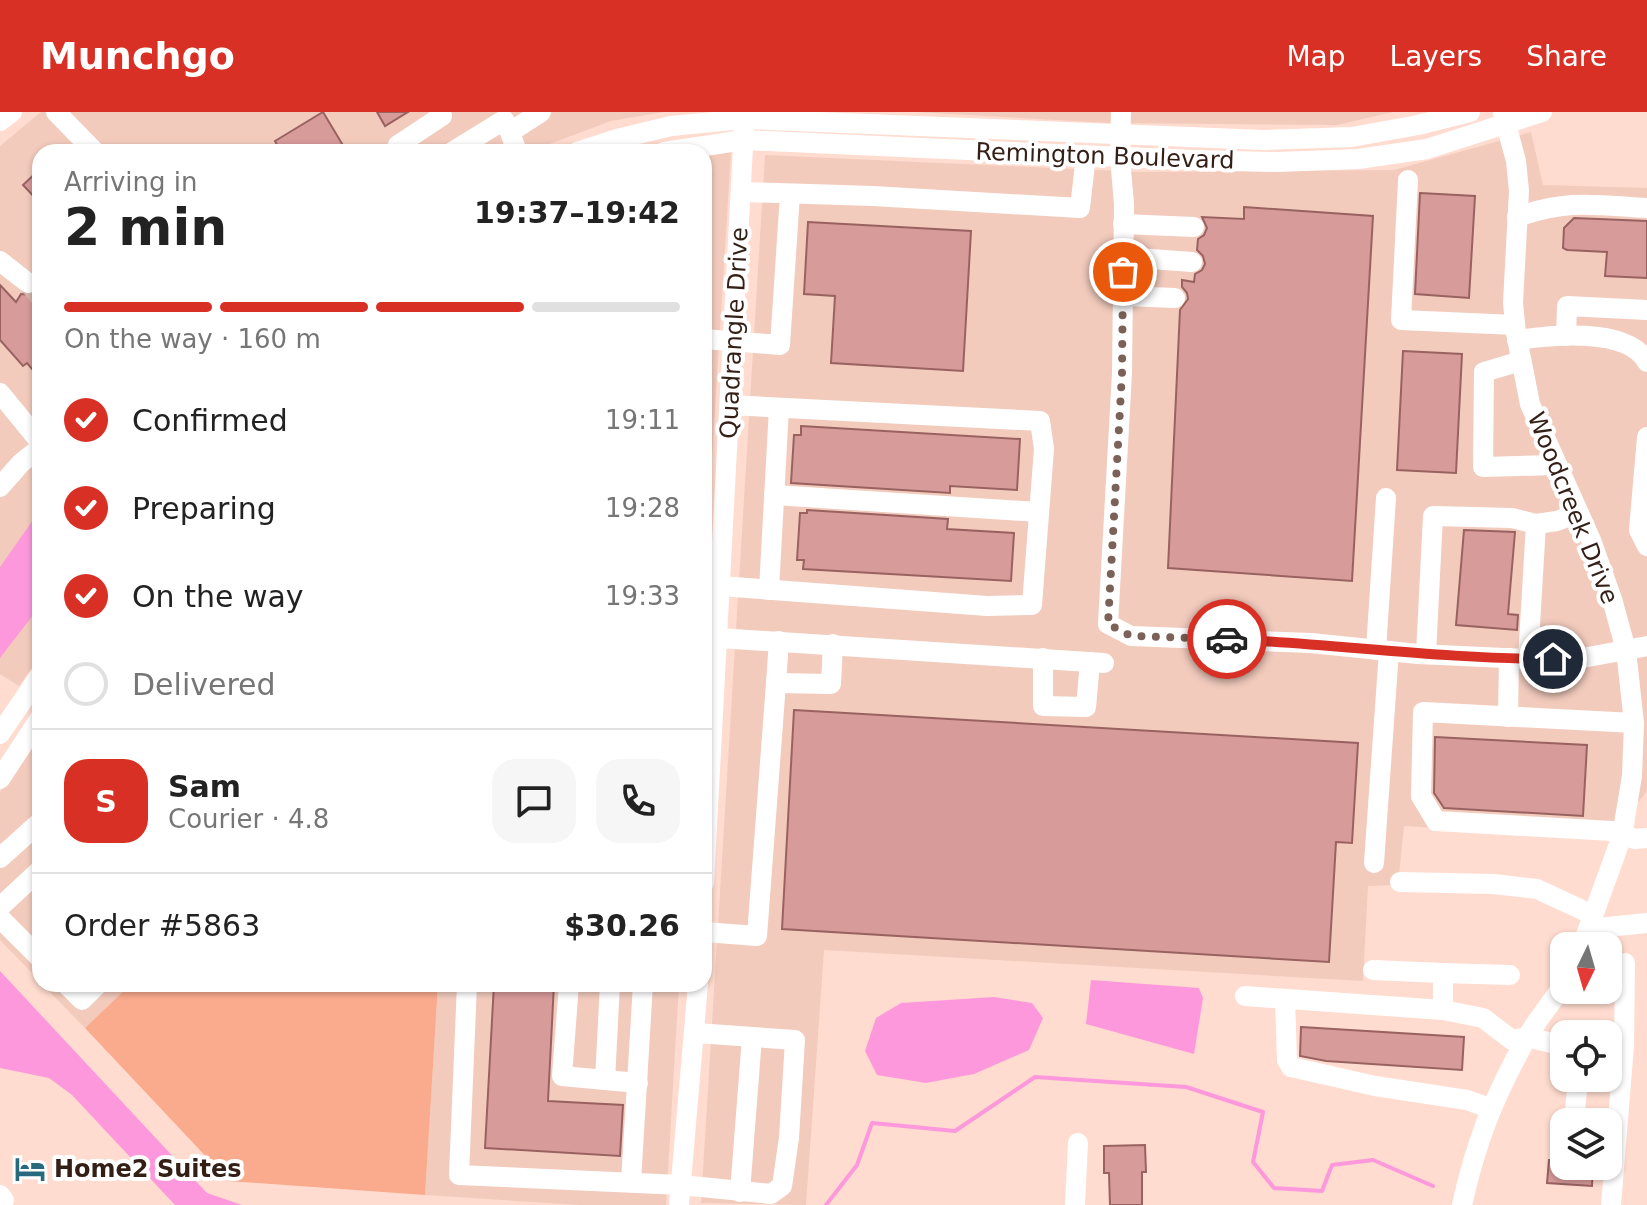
<!DOCTYPE html>
<meta charset="utf-8">
<style>
:root{--surface:#fff;--page:#f6f6f6;--text:#222;--muted:#767676;--line:#e0e0e0;--accent:#d93025}
body{margin:0;font-family:"DejaVu Sans",sans-serif;background:var(--page);color:var(--text);height:100vh;display:flex;flex-direction:column;font-size:30px;white-space:nowrap}
*{box-sizing:border-box;margin:0}
p{font-size:26px;color:var(--muted)}
.icon{flex:none;width:44px;height:44px;fill:none;stroke:currentColor;stroke-width:2;stroke-linecap:round;stroke-linejoin:round}
.map{position:relative;flex:1;overflow:hidden}
.details{position:absolute;left:32px;top:32px;width:680px;height:848px;display:flex;flex-direction:column;background:var(--surface);border-radius:24px;box-shadow:0 2px 6px #0004}
.details>*{flex:none}
.needle{width:52px;rotate:185deg}
.tools{position:absolute;left:1550px;top:820px;display:grid;gap:16px}
.tools a{display:grid;place-items:center;width:72px;height:72px;border-radius:16px;background:var(--surface);box-shadow:0 2px 6px #0004;font-size:40px}
.pin{position:absolute;display:grid;place-items:center;width:68px;height:68px;color:#fff;margin:-34px;border:4px solid #fff;border-radius:50%;box-shadow:0 2px 8px #0007}
.courier{position:absolute;display:grid;place-items:center;width:80px;height:80px;margin:-40px;border:6px solid #d93025;border-radius:50%;background:#fff;color:#222;box-shadow:0 2px 10px #0007}
.overview em{font-style:normal;font-weight:800}
.overview div{display:flex;flex-direction:column-reverse}
.overview{display:flex;align-items:center;justify-content:space-between;height:136px;padding:0 32px}
h1{font-size:52px;font-weight:800;line-height:60px}
.bar{display:grid;grid-template-columns:repeat(4,1fr);gap:12px 8px;align-content:center;height:96px;padding:0 32px}
.bar i{height:10px;border-radius:6px;background:var(--line)}
.bar .current{background:var(--accent)}
.bar p{grid-column:span 4}
.line{display:flex;align-items:center;gap:20px;padding:0 32px;border-top:2px solid var(--line)}
.line div{flex:1}
.round{display:grid;place-items:center;flex:none;width:84px;height:84px;border-radius:24px;background:var(--page)}
ol{padding:0 32px;list-style:none}
li{display:flex;align-items:center;gap:24px;height:88px}
li p{margin-inline-start:auto}
li .icon{padding:8px;border-radius:50%;background:var(--accent);color:#fff;stroke-width:4}
li:last-child{color:var(--muted)}
li i{width:44px;height:44px;border:4px solid var(--line);border-radius:50%}
header{display:flex;align-items:center;gap:48px;box-sizing:border-box;height:112px;padding:0 40px;background:var(--accent);color:#fff}
header strong{font-size:38px}
nav{display:flex;gap:44px;margin-inline-start:auto;font-size:28px}
.map>svg:first-child{display:block}
.built{fill:#f2cbbd}
.green{fill:#faaa8d}
.water{fill:#fe98dc}
.lines{fill:none;stroke-linecap:round;stroke-linejoin:round}
.stream{stroke:#fe98dc;stroke-width:4}
.building{fill:#d79b9a;stroke:#996261;stroke-width:2}
.minor-tunnel{stroke:#d6b6aa;stroke-width:20;stroke-dasharray:20 10;stroke-linecap:butt}
.minor{stroke:#fff;stroke-width:20}
.done{stroke:#7b6157;stroke-width:8;stroke-dasharray:0 14.4}
.route{stroke:#d93025;stroke-width:10}
.labels{text-anchor:middle;stroke-width:8;stroke-linejoin:round;paint-order:stroke}
.street-label{font-size:24px;fill:#341f17;stroke:#fff}
.poi-label{font-size:24px;font-weight:bold;fill:#341f17;stroke:#fff;text-anchor:start}
</style>
<header>
<strong>Munchgo</strong>
<nav><a>Map</a><a>Layers</a><a>Share</a></nav>
</header>
<div class="map">
<svg width="1647" height="1093" viewBox="0 0 1647 1093">
<rect width="100%" height="100%" fill="#ffdccf"/>
<g class="built">
<path d="M41,0h623l-53,9 -83,31h-488v504l-21,30 -19,-12v-528z"/>
<path d="M916,0h477l-56,13 -228,-2z"/>
<path d="M1531,20l12,53 104,3v603l-37,48 -206,-13 -6,59 -30,1 -5,95 -539,-31 -18,255 -105,-2 64,-1048 376,17 253,-2z"/>
<path d="M731,40l-27,434v-429z"/>
<path d="M40,622v247l-40,-41v-148z"/>
<path d="M42,872h89l-46,44z"/>
<path d="M438,872h241l-13,221h-87l-154,-10z"/>
</g>
<path class="green" d="M131,872h307l-13,211 -196,-14 -144,-153z"/>
<g class="water">
<path d="M40,398v96l-40,52v-91z"/>
<path d="M0,859l207,222 35,12h-67l-103,-110 -23,-17 -49,-10z"/>
<path d="M1091,868l108,8 4,10 -9,56 -108,-30z"/>
<path d="M994,885l38,6 11,15 -14,32 -55,24 -48,9 -49,-8 -12,-24 11,-33 25,-15z"/>
</g>
<g class="lines">
<path class="stream" d="M826,1093l31,-40 15,-42 83,8 80,-54 151,10 77,25 -10,50 21,26 48,3 10,-26 41,-5 60,26"/>
</g>
<g class="building">
<path d="M323,0l24,40h-66l-6,-11z"/>
<path d="M377,0h31l-23,14z"/>
<path d="M40,57v34l-17,-18z"/>
<path d="M1420,81l55,3 -6,102 -54,-4z"/>
<path d="M1244,95l129,9 -21,365 -184,-13 12,-258 8,-11 -1,-6 -5,-6v-7l12,2 1,-8 7,-4 3,-6 -2,-8 -6,-6 1,-11 6,-4 3,-7 -5,-11 42,2z"/>
<path d="M1574,106l73,3v57l-42,-2 2,-24 -40,-2 -4,-2 1,-20z"/>
<path d="M808,110l163,9 -8,140 -132,-8 4,-67 -31,-2z"/>
<path d="M0,173l16,17 5,-8 11,1 8,-8v29l-5,8 5,6v48l-13,-15 -4,3 -23,-26z"/>
<path d="M1403,239l59,3 -6,119 -59,-3z"/>
<path d="M801,314l219,13 -3,51 -67,-4v7l-159,-10 3,-48h7z"/>
<path d="M807,398l141,9 -1,10 67,4 -3,48 -208,-12 1,-9h-7l3,-47h7z"/>
<path d="M1464,418l51,2 -7,82 10,1 -1,15 -61,-5z"/>
<path d="M794,598l564,33 -6,100 -16,-1 -7,120 -547,-33z"/>
<path d="M1435,625l152,8 -4,71 -139,-8 -10,-15z"/>
<path d="M494,872h60l-6,117 75,4 -3,51 -135,-8z"/>
<path d="M1301,915l163,10 -2,33 -136,-9 -26,-5z"/>
<path d="M1145,1033l1,27h-4v33h-32l-1,-32h-5v-27z"/>
<path d="M1554,1035l10,1v18h29l-1,20 -45,-3 2,-23h4z"/>
</g>
<g class="lines">
<path class="minor-tunnel" d="M28,171l12,14"/>
<g class="minor">
<path d="M56,0l39,40"/>
<path d="M1121,0l-1,45 4,47 -2,169 -14,251 23,12 180,7 107,11 110,5h49l70,-13"/>
<path d="M1503,1l13,48 3,30 -6,112 3,30 14,71 61,136 21,59 14,51 8,73 -2,53 -10,60 -40,110"/>
<path d="M0,9l12,-9"/>
<path d="M403,40l-5,-7 44,-29"/>
<path d="M452,40l52,-32 6,12"/>
<path d="M517,40l-7,-20 31,-20"/>
<path d="M577,40l40,-13 54,-13 73,-7 519,21 89,-3 66,-12 52,-13"/>
<path d="M664,40l80,-12 448,20 85,2 81,-3 69,-10 115,-37"/>
<path d="M1408,68l-7,140 114,5"/>
<path d="M742,80l131,4 207,12 6,-53"/>
<path d="M1517,105c51,-18 78,-12 130,-9"/>
<path d="M1123,112l71,3"/>
<path d="M1123,145l69,5"/>
<path d="M0,149l28,22"/>
<path d="M1123,184l52,2"/>
<path d="M1566,224l1,-30 80,4"/>
<path d="M704,227l76,6 10,-151"/>
<path d="M1517,228c35,-5 111,-13 130,22"/>
<path d="M1521,249l-37,11 -1,95 73,-2"/>
<path d="M0,281l40,49"/>
<path d="M1647,325l-8,93 8,16"/>
<path d="M0,375l21,-24 19,-15"/>
<path d="M774,383l265,17"/>
<path d="M720,474l267,20 45,-1 12,-156 -4,-28 -310,-16"/>
<path d="M769,478l10,-182"/>
<path d="M704,525l400,26"/>
<path d="M779,529l-3,42 55,1 2,-40"/>
<path d="M1376,538l10,-152"/>
<path d="M1426,542l7,-138 79,2 24,6 21,-3 21,-8"/>
<path d="M1043,546v48l43,1 4,-45"/>
<path d="M1528,547l8,-135"/>
<path d="M1508,605l1,-59"/>
<path d="M1634,611l-211,-11 -2,84 15,25 176,10 23,8 12,-1"/>
<path d="M0,622l40,-59"/>
<path d="M0,667l40,-61"/>
<path d="M0,746l40,-36"/>
<path d="M1374,751l15,-212"/>
<path d="M1400,770l93,2 44,5 56,26"/>
<path d="M704,771l40,-755"/>
<path d="M0,795l40,-37"/>
<path d="M0,806l40,40"/>
<path d="M1588,817l59,-6"/>
<path d="M704,820l53,4 19,-253"/>
<path d="M1373,858l70,3v37"/>
<path d="M1443,861l67,2"/>
<path d="M66,872l16,16 16,-16"/>
<path d="M467,872l-8,191 222,10 90,9 11,-8 7,-48 6,-98 -99,-7"/>
<path d="M569,872l-7,92 76,7"/>
<path d="M1245,884l198,14 40,8 29,22 15,-3 37,9"/>
<path d="M1285,887l2,61 4,7 84,19 92,14 22,8"/>
<path d="M605,968l5,-96"/>
<path d="M1574,1010l4,-44"/>
<path d="M631,1070l12,-198"/>
<path d="M740,1080l12,-155"/>
<path d="M0,1083l4,5"/>
<path d="M679,1093l19,-221"/>
<path d="M1075,1093l3,-62"/>
<path d="M1462,1093c14,-64 32,-108 64,-166 11,-20 27,-37 38,-56"/>
<path d="M1611,1093l13,-159 1,-83"/>
</g>
</g>
<g class="lines">
<path class="done" d="M1123,160l-1,101 -14,251 23,12 96,3"/>
<path class="route" d="M1227,527c109,5 217,20 326,20"/>
</g>
<defs>
<g id="hotel-bare" transform="scale(2.4)"><path d="M-6-4.5h1.5V1H6V5H4.5V3h-9V5H-6ZM-4 0a1.8 1.8 0 1 1 3.6 0ZM.5 0V-2.5h3Q6-2.5 6 0Z" fill="#286a7d" stroke="#fff" stroke-width="2.5" paint-order="stroke"/></g>
</defs>
<g fill-rule="evenodd">
<use href="#hotel-bare" x="30" y="1057"/>
</g>
<g class="labels">
<g class="street-label">
<text transform="translate(1105 44) rotate(2)" y="8">Remington Boulevard</text>
<text transform="translate(734 221) rotate(-87)" y="8">Quadrangle Drive</text>
<text transform="translate(1573 396) rotate(68)" y="8">Woodcreek Drive</text>
</g>
<g class="poi-label">
<text x="54" y="1065">Home2 Suites</text>
</g>
</g>
</svg>
<div class="tools">
<a><svg class="needle" viewBox="-14 -14 28 28"><path d="M0-13l5 13h-10z" fill="#e53935"/><path d="M0 13l5-13h-10z" fill="#767676"/></svg></a>
<a><svg class="icon" aria-label="locate" viewBox="0 0 24 24"><circle cx="12" cy="12" r="6"/><path d="M12 2v4M12 18v4M2 12h4M18 12h4"/></svg></a>
<a><svg class="icon" aria-label="layers" viewBox="0 0 24 24"><path d="M12 4l9 5-9 5-9-5zM3 14l9 5 9-5"/></svg></a>
</div>
<div class="pin" style="left:1123px;top:160px;background:#ea580c"><svg class="icon" aria-label="bag" viewBox="0 0 24 24"><path d="M5 8h14l-1 12H6zM9 8a3 3 0 0 1 6 0"/></svg></div>
<div class="pin" style="left:1553px;top:547px;background:#1f2937"><svg class="icon" aria-label="home" viewBox="0 0 24 24"><path d="M3 11l9-7 9 7M6 9v11h12V9"/></svg></div>
<div class="courier" style="left:1227px;top:527px"><svg class="icon" aria-label="car" viewBox="0 0 24 24"><path d="M5 17H2v-5l4-1 3-4h7l3 4 3 1v5h-3M9 17h6M6 11h13"/><circle cx="7" cy="17" r="2"/><circle cx="17" cy="17" r="2"/></svg></div>
<section class="details">
<div class="overview"><div><h1>2 min</h1><p>Arriving in</p></div><em>19:37–19:42</em></div>
<div class="bar"><i class="current"></i><i class="current"></i><i class="current"></i><i></i><p>On the way · 160 m</p></div>
<ol>
<li><svg class="icon" aria-label="check" viewBox="0 0 24 24"><path d="M5 12l5 5 9-10"/></svg>Confirmed<p>19:11</p></li>
<li><svg class="icon" aria-label="check" viewBox="0 0 24 24"><path d="M5 12l5 5 9-10"/></svg>Preparing<p>19:28</p></li>
<li><svg class="icon" aria-label="check" viewBox="0 0 24 24"><path d="M5 12l5 5 9-10"/></svg>On the way<p>19:33</p></li>
<li><i></i>Delivered</li>
</ol>
<div class="line" style="height:144px"><b class="round" style="background:var(--accent);color:#fff">S</b><div><b>Sam</b><p>Courier · 4.8</p></div><a class="round"><svg class="icon" aria-label="chat" viewBox="0 0 24 24"><path d="M4 5h16v11H9l-5 4z"/></svg></a><a class="round"><svg class="icon" aria-label="phone" viewBox="0 0 24 24"><path d="M5 4h4l2 5-3 2q2 4 5 5l2-3 5 2v4C11 20 4 13 5 4z"/></svg></a></div>
<div class="line" style="height:104px"><div>Order #5863</div><b>$30.26</b></div>
</section>
</div>
